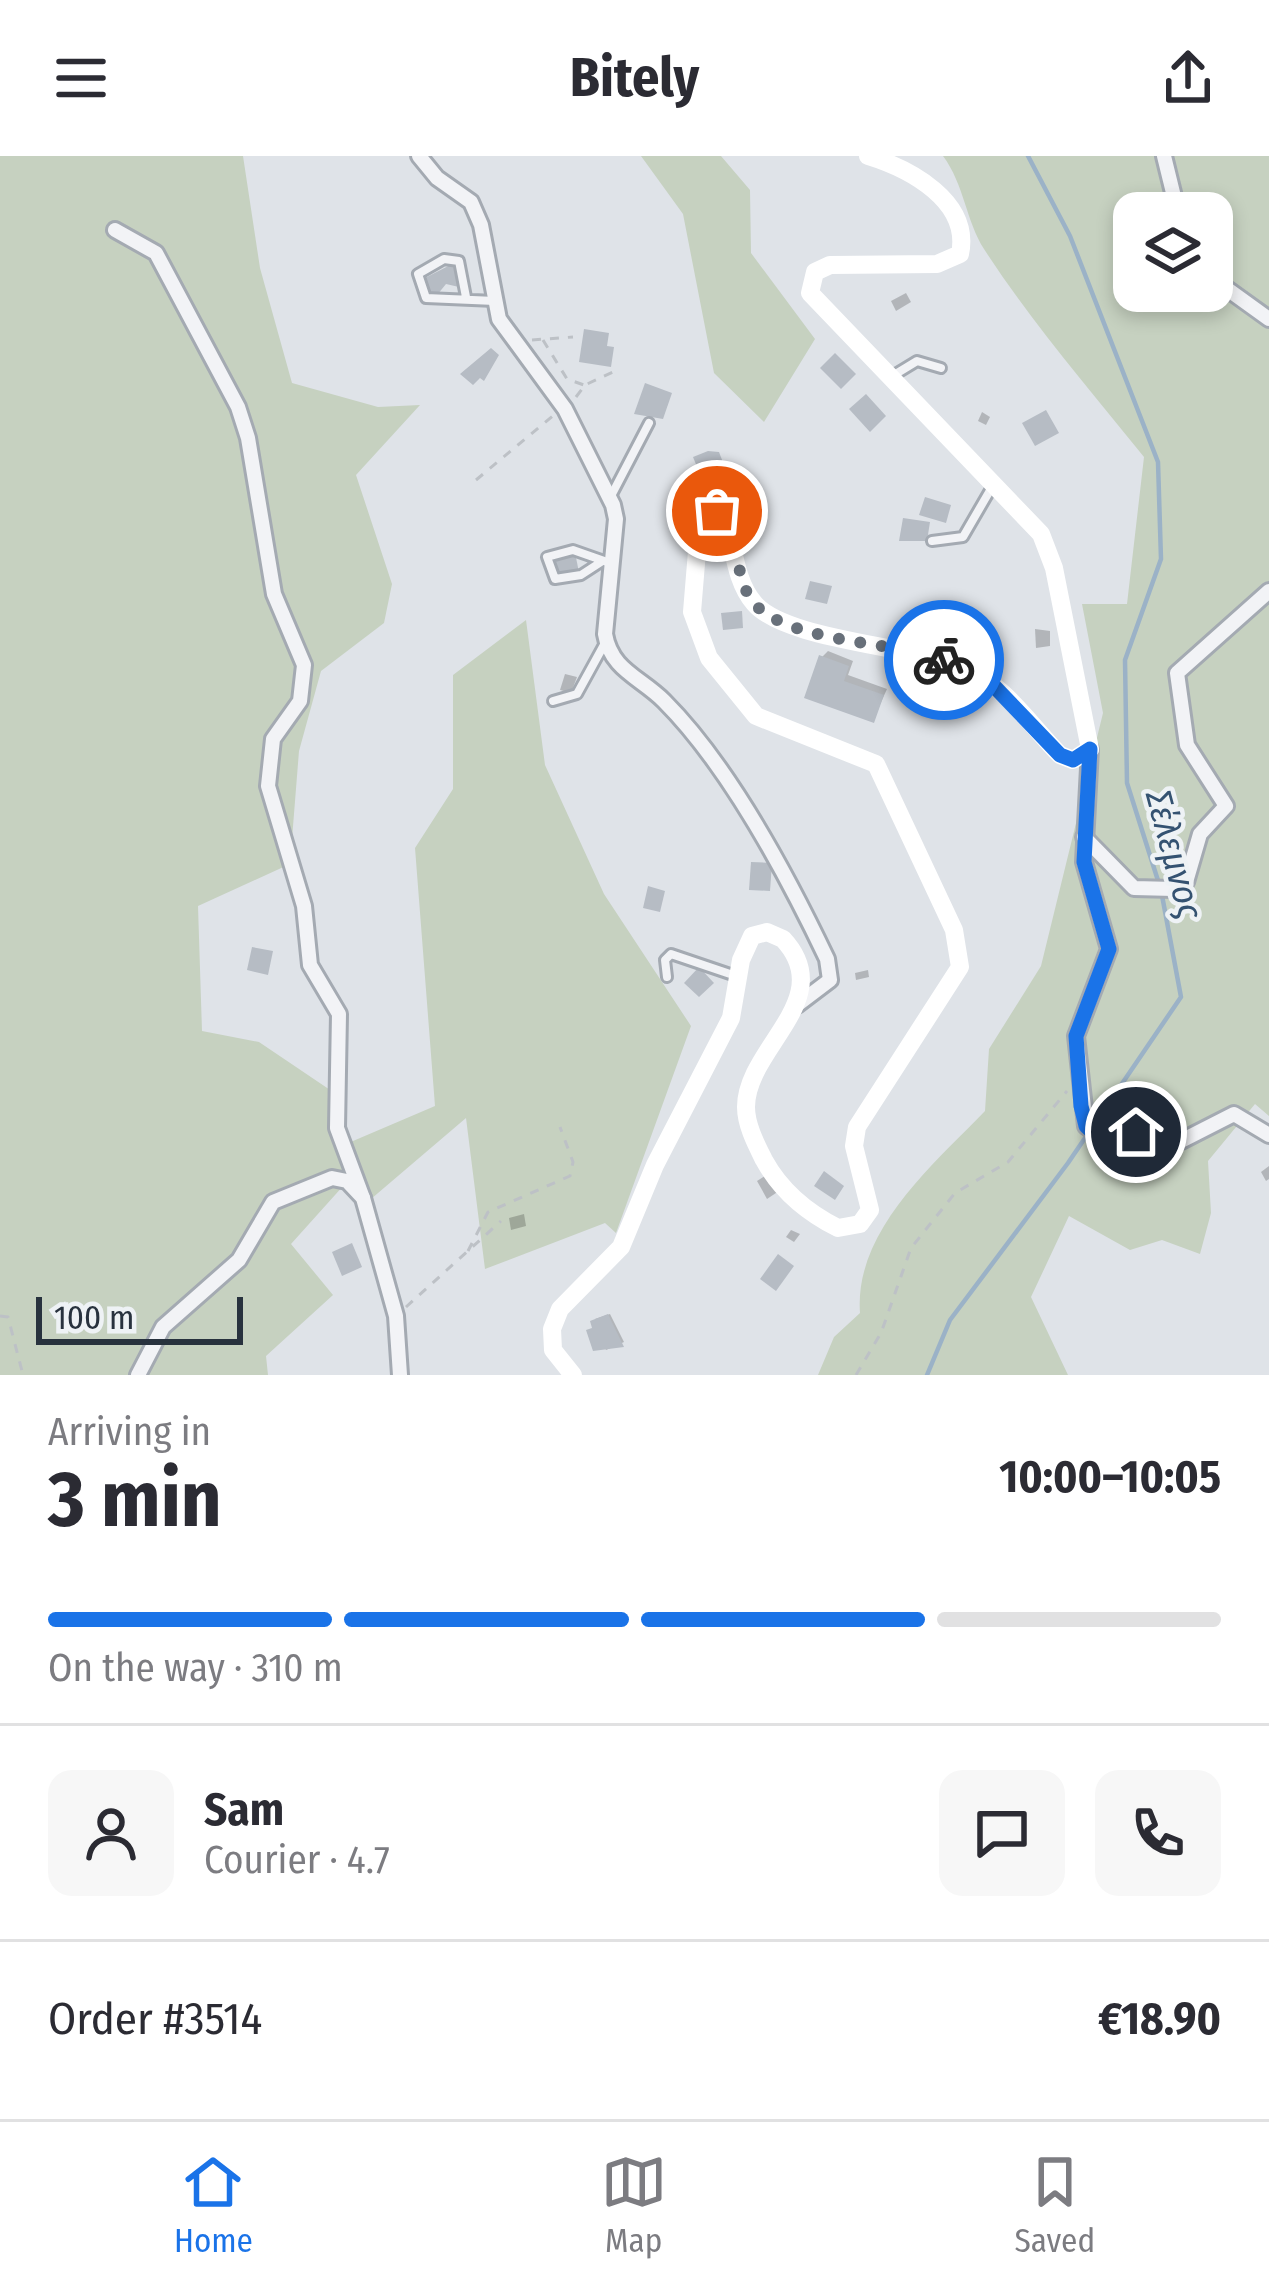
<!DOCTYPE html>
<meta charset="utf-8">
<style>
:root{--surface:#fff;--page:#f7f7f7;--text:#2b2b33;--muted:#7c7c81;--line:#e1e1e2;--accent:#1a73e8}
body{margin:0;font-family:"Fira Sans Condensed",sans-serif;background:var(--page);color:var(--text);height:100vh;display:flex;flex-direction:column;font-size:45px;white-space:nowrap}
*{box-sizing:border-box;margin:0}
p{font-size:39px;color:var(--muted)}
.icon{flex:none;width:66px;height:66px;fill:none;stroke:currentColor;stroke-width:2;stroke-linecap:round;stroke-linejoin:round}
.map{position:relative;height:1219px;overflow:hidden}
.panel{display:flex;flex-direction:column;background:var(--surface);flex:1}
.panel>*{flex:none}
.fabs{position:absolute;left:1113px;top:36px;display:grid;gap:24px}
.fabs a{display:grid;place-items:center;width:120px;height:120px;border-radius:24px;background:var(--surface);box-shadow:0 6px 18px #0003;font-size:60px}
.scale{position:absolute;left:36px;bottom:30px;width:207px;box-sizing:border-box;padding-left:12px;border:6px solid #28323e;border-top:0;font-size:33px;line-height:42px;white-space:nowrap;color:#28323e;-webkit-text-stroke:9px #eef2f5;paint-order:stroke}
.pin{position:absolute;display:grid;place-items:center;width:102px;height:102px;color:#fff;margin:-51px;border:6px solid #fff;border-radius:50%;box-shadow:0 3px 12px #0007}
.courier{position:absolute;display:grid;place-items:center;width:120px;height:120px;margin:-60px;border:9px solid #1a73e8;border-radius:50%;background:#fff;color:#222;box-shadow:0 3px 15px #0007}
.headline em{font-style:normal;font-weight:700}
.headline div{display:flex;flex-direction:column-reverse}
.headline{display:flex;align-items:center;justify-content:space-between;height:204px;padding:0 48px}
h1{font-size:78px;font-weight:700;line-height:90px}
.bar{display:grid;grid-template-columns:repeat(4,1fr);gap:18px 12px;align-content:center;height:144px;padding:0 48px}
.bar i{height:15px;border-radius:9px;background:var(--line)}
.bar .current{background:var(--accent)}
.bar p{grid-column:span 4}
.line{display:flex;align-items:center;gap:30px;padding:0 48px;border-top:3px solid var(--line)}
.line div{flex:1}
.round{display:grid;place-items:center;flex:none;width:126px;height:126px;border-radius:24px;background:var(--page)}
header{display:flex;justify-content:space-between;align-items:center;height:156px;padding:0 48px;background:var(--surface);font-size:54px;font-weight:700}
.dock{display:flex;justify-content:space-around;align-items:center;height:168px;border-top:3px solid var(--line);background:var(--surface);font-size:33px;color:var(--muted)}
.dock a{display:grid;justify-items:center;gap:6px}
.dock .current{color:var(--accent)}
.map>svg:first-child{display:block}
.green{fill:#c6d1c0;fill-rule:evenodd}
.shadow{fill:#0003}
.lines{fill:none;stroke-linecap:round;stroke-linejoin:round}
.stream{stroke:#9bb2c7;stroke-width:4.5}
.building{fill:#b6bcc4}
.lane-casing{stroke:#a4aab2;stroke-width:14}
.street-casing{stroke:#a4aab2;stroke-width:20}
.path{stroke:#bdc1c6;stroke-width:3;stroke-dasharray:9 9;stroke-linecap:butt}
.lane{stroke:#f2f3f6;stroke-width:8}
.street{stroke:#f2f3f6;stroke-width:14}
.secondary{stroke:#fff;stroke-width:18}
.done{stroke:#68707a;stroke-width:12;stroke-dasharray:0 21.6}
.route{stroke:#1a73e8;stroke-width:15}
.labels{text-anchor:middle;stroke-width:9;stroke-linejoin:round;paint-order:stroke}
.water-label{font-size:36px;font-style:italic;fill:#345271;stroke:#eef2f5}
</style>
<header><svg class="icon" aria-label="menu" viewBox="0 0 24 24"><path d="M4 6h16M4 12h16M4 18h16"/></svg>Bitely<svg class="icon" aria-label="share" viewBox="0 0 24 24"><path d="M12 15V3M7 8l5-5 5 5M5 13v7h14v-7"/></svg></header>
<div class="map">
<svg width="1269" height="1219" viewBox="0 0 1269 1219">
<rect width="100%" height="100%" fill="#dfe3e8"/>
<g class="green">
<path d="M0,0h243l17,112 32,115 86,24 42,-2 -64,70 36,109 -8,39 -63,48 -22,80 -9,113 -92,42 4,125 57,11 86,58 1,44 89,-38 -20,-258 38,-59v-114l73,-55 19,145 59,129 87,132 -75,207 -11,-10 -120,46 -19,-151 -95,81 -27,-14 -53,59 42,51 -67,61 2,19h-268z"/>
<path d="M641,0h80l29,34 1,63 64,86 -51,83 -50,-49 -31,-159z"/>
<path d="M943,0h326v960l-14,-12 -47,57 3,52 -11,41 -38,-14 -32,10 -61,-34 -38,81 37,78h-250l16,-38 26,-24c-6,-82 73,-148 125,-202l4,-62 52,-83 62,-253 -21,-109h45l17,-147c-55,-68 -112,-134 -160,-208 -18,-28 -20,-65 -41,-93zM1134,57h78v78h-78z"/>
</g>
<g class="shadow">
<path d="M906,137l5,9 -15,9 -5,-10z"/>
<path d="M982,256l8,5 -4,8 -8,-4z"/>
<path d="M1035,473l15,2v15l-14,2z"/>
<path d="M828,495l25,10 -5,14 39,14 -14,31 -51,-63z"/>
<path d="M565,518l12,3 -6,16 -11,-3z"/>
<path d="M868,814l1,7 -13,3 -1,-7z"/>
<path d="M1269,1010v13l-3,2 -5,-9z"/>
<path d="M771,1016l11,17 -15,10 -10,-18z"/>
<path d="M524,1058l2,12 -15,4 -2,-12z"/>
<path d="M791,1074l9,4 -6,8 -8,-5z"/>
<path d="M610,1158l14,28 -18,8 -11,-31z"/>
</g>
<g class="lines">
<path class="stream" d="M927,1219l23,-55 118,-157 113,-166 -20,-107 -34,-107 -2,-123 36,-101 -3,-97 -88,-226 -42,-80"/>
</g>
<g class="building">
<path d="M454,107l8,10 -3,14 -13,-3 -9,11 -12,-3v-14z"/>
<path d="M584,173l25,4 -2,13 7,1 -3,20 -32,-5z"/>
<path d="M491,192l8,7 -15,26 -4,-3 -7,7 -13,-11z"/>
<path d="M835,197l21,21 -15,15 -21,-21z"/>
<path d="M645,227l27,10 -9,26 -29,-5z"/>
<path d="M866,238l20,22 -16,16 -21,-23z"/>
<path d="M1046,254l13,23 -24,13 -13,-23z"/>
<path d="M708,295l11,1 8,21 -25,6 -9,-22z"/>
<path d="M925,341l26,8 -5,18 -27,-8z"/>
<path d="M903,362l27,4 -3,19h-28z"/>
<path d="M575,396l4,21 -21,4 -4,-21z"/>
<path d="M810,425l22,5 -5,18 -22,-5z"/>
<path d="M742,455l1,17 -20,2 -2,-17z"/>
<path d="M819,499l30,11 -5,15 40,14 -10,28 -70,-25z"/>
<path d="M751,706l21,1 -2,28 -21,-1z"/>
<path d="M648,730l17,5 -5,21 -17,-4z"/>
<path d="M252,791l21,4 -5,24 -21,-5z"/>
<path d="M699,811l15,16 -15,14 -15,-14z"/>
<path d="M824,1015l20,15 -9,14 -21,-14z"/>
<path d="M352,1087l10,24 -20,9 -10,-24z"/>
<path d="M778,1098l16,12 -18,25 -16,-12z"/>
<path d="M608,1158l16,33 -31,4 -7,-21 6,-2 -2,-7z"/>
</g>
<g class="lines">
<g class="lane-casing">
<g id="lane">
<path d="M466,141l-7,-36 -15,-2 -26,15 8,24 69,3"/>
<path d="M894,219l23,-14 24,7"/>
<path d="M611,340l38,-73"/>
<path d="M932,385l31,-4 29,-50"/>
<path d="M601,406l-20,13 -26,4 -8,-22 26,-7 37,13"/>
<path d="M553,545l24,-7 28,-51"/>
<path d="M667,821l-2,-17 6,-6 65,22"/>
</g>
</g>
<g class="street-casing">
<g id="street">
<path d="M419,0l18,22 34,24 10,23 18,94 66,90 48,96 3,14 -11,115c6,36 35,43 59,67 64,64 124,176 163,258l3,21 -33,25"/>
<path d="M1164,0l14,57"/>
<path d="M115,74l41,23 82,154 10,31 26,156 30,71 -4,36 -27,38 -5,47 36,120 6,59 29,49 -2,114 26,70"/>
<path d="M1212,122l57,41"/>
<path d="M1090,593l-6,113 25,87 -33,87 10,90 20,14 39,-8 36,9 53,-27 35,21"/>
<path d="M1084,681l50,51 40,1 12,-7 14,-48 26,-28 -39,-61 -10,-72 92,-82"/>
<path d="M138,1219l25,-48 76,-67 34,-58 59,-24 15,3 16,17 33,118 4,59"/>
</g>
</g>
<g class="path">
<path d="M532,184l41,-3"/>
<path d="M543,184l24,39 17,6"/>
<path d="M576,241l9,-12 28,-13"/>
<path d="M476,324l79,-66"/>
<path d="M468,1095l20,-39 82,-36 3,-14 -13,-35"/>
<path d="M406,1151l95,-86"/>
<path d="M0,1160l8,1 15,58"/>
<path d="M856,1219l25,-42 30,-85 44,-55 53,-31 59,-71"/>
</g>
<use href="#lane" class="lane"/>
<use href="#street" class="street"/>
<path class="secondary" d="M573,1219l-20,-25 -1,-21 8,-20 61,-62 34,-82 76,-147 10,-58 11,-24 15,-4 16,7c56,60 -37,109 -37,168 0,18 10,37 18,53 17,31 42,52 74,68l22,-4 10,-14 -16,-64 3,-19 103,-160 -6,-37 -78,-166 -120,-48 -47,-58 -17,-46 8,-97 10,-6 14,7c10,27 10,64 30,87 32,38 159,42 211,65 39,16 66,58 95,87l13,5 17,-11 -36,-181 -13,-34 -231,-241 5,-21 15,-7 107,-1 23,-10c11,-53 -50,-85 -92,-98"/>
</g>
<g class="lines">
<path class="done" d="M717,355c22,18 17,62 33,87 29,45 145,43 194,62"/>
<path class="route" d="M944,504l46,22 70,73 13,5 17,-11 -6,113 25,87 -33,87 5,70 5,20 13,12 37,-6"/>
</g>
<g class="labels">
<g class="water-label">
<text transform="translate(1175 698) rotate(75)" y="13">Σέλεμνος</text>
</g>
</g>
</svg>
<div class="fabs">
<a><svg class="icon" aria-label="layers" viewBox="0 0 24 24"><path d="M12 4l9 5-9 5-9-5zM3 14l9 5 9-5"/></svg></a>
</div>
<div class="scale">100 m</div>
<div class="pin" style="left:717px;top:355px;background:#ea580c"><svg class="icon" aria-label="bag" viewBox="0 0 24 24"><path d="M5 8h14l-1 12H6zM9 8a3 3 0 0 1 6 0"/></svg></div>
<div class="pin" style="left:1136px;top:976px;background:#1f2937"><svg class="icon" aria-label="home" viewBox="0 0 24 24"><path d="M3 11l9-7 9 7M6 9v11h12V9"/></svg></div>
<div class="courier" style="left:944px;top:504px"><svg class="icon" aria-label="bike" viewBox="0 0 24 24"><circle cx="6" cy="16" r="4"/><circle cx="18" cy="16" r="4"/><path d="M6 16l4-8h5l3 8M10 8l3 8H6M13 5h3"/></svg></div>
</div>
<section class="panel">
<div class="headline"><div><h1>3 min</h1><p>Arriving in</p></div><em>10:00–10:05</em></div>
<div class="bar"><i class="current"></i><i class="current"></i><i class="current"></i><i></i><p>On the way · 310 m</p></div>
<div class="line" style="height:216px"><a class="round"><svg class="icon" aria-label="person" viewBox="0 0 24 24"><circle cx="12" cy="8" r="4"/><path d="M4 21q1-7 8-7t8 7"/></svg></a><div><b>Sam</b><p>Courier · 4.7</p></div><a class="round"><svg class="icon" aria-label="chat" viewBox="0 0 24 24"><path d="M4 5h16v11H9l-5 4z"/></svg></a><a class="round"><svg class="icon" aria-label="phone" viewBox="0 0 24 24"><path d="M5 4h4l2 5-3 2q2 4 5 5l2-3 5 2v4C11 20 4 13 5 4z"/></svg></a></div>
<div class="line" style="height:156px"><div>Order #3514</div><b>€18.90</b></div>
</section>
<nav class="dock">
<a class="current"><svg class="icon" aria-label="home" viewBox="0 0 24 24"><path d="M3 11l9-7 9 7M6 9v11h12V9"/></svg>Home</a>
<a><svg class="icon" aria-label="map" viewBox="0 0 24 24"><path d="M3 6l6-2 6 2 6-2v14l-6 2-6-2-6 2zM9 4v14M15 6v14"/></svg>Map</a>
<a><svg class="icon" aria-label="saved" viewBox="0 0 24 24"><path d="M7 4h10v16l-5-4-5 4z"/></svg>Saved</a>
</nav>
